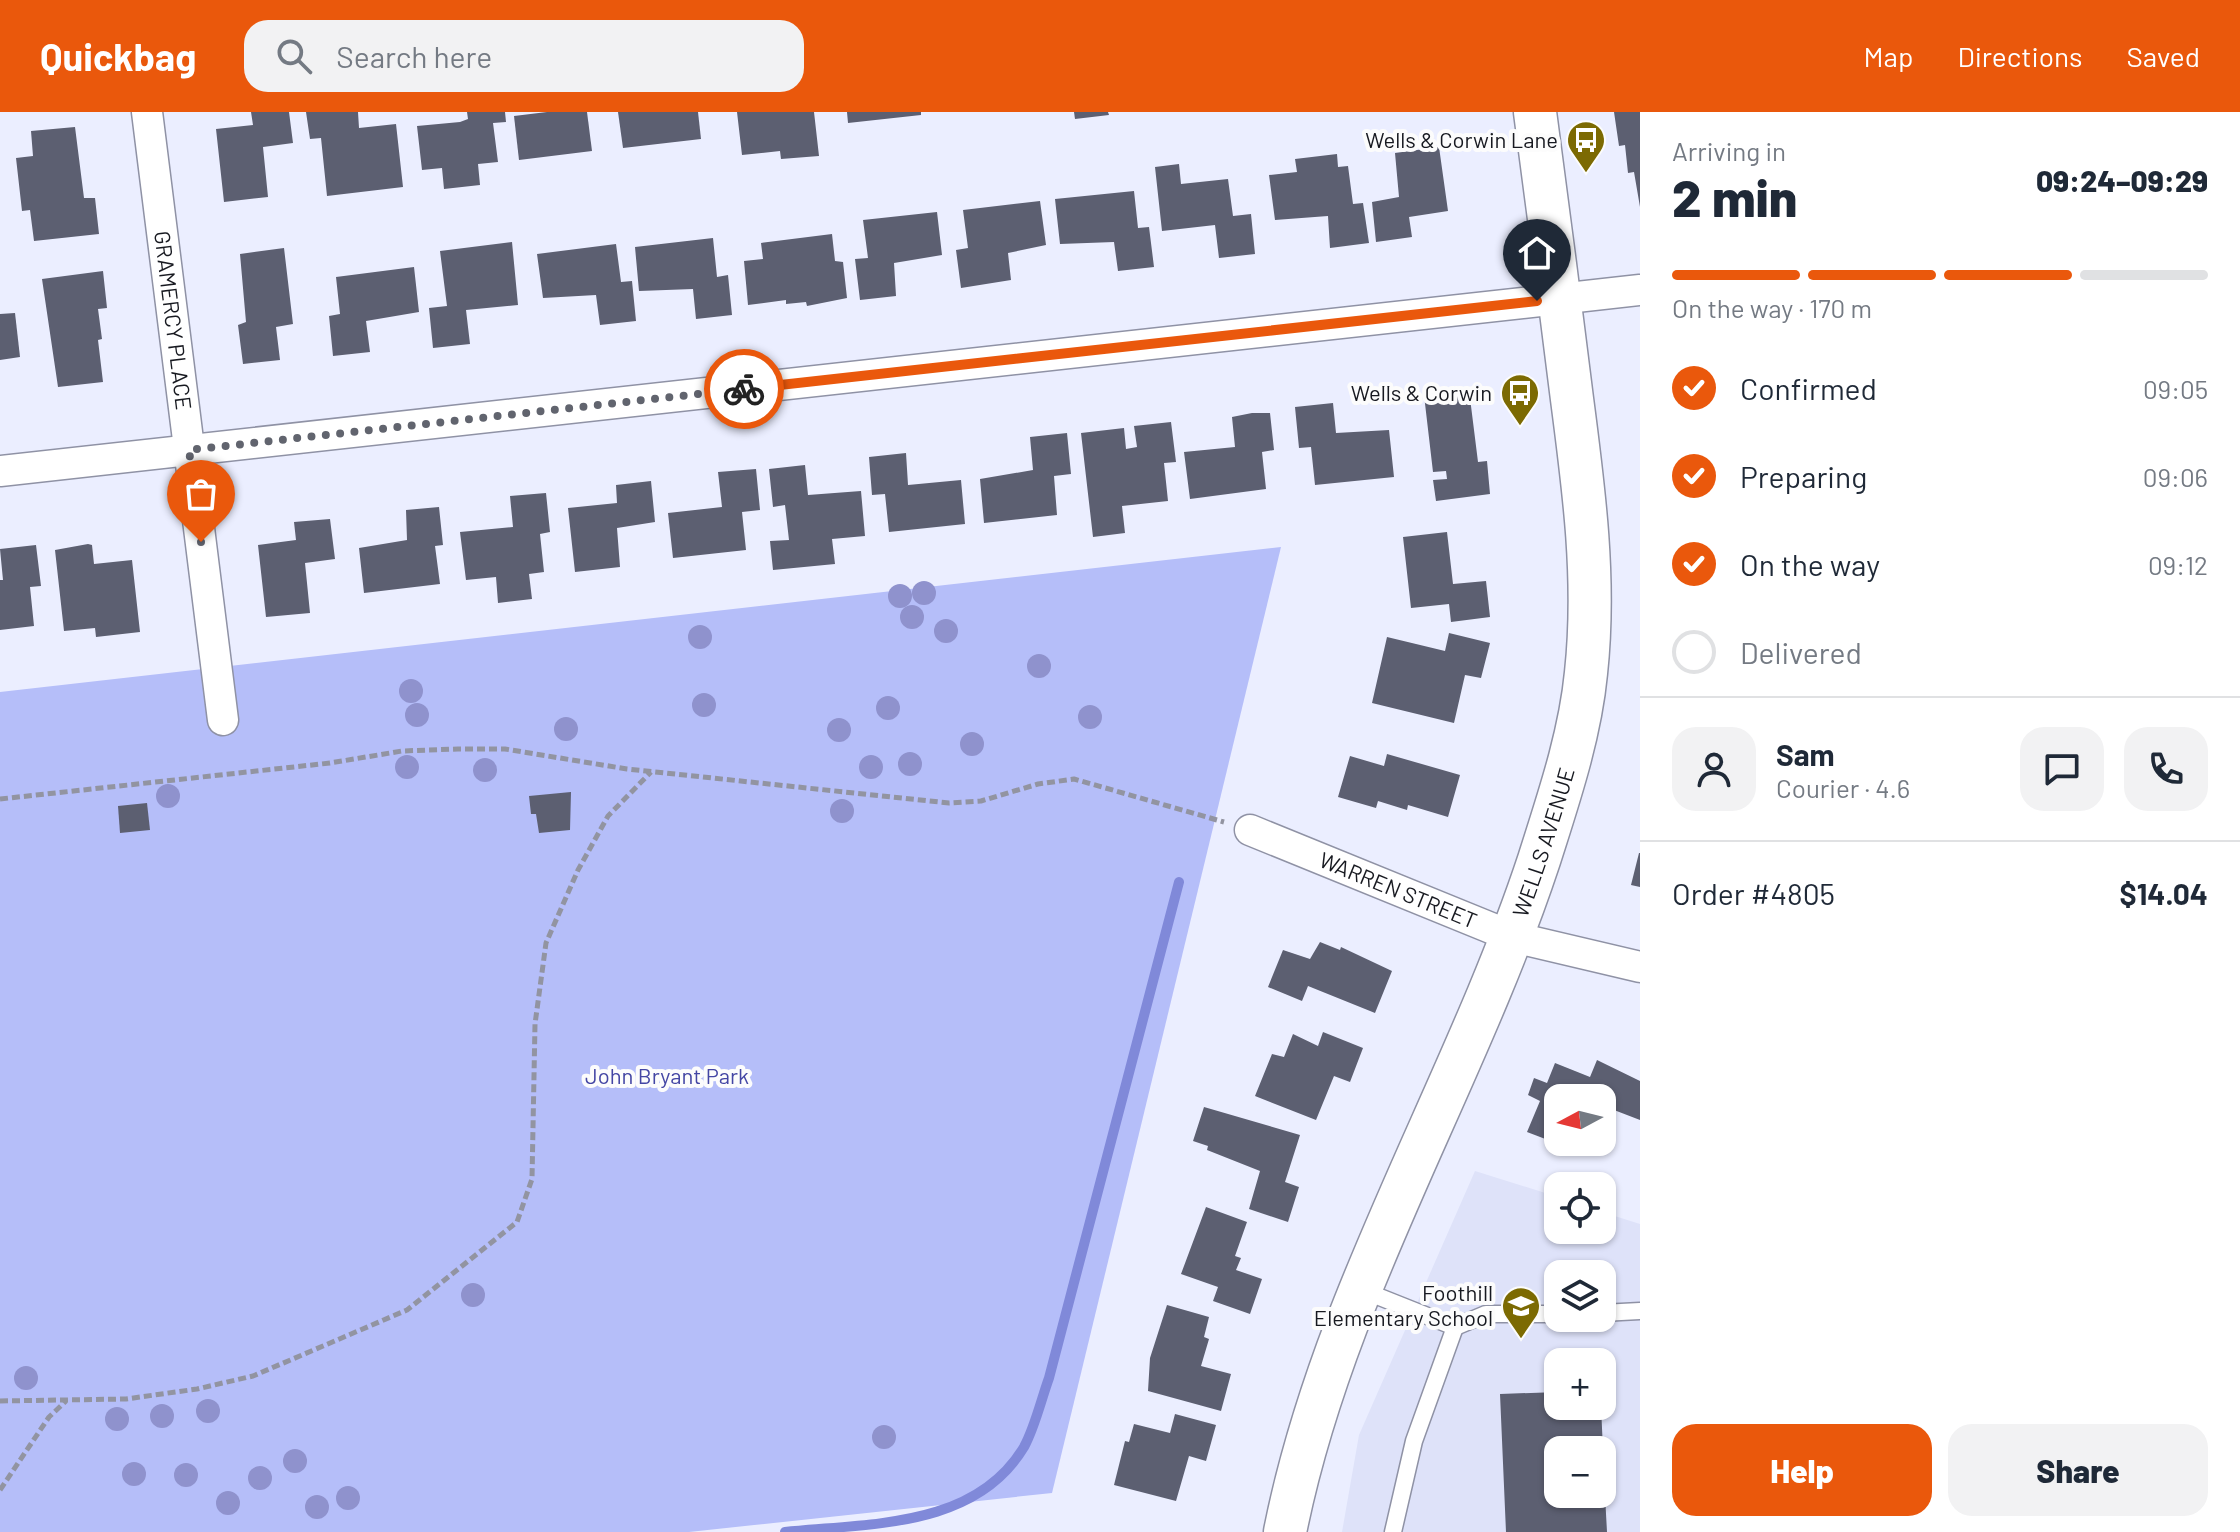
<!DOCTYPE html>
<meta charset="utf-8">
<style>
:root{--surface:#fff;--page:#f2f2f3;--text:#1f2937;--muted:#747a83;--line:#e0e1e3;--accent:#ea580c}
body{margin:0;font-family:Barlow,sans-serif;background:var(--page);color:var(--text);height:100vh;display:flex;flex-direction:column;font-size:30px;white-space:nowrap}
*{box-sizing:border-box;margin:0}
p{font-size:26px;color:var(--muted)}
.icon{flex:none;width:44px;height:44px;fill:none;stroke:currentColor;stroke-width:2;stroke-linecap:round;stroke-linejoin:round}
.map{position:relative;flex:1;overflow:hidden}
.panel{display:flex;flex-direction:column;background:var(--surface);width:600px}
.panel>*{flex:none}
.needle{width:52px;rotate:263deg}
.buttons{position:absolute;left:1544px;top:972px;display:grid;gap:16px}
.buttons a{display:grid;place-items:center;width:72px;height:72px;border-radius:16px;background:var(--surface);box-shadow:0 2px 6px #0004;font-size:40px}
.pin{position:absolute;display:grid;place-items:center;width:68px;height:68px;color:#fff;margin:-82px -34px;border-radius:50% 50% 50% 0;rotate:-45deg;box-shadow:0 0 8px #0007}
.pin .icon{rotate:45deg}
.courier{position:absolute;display:grid;place-items:center;width:80px;height:80px;margin:-40px;border:6px solid #ea580c;border-radius:50%;background:#fff;color:#222;box-shadow:0 2px 10px #0007}
.headline em{font-style:normal;font-weight:800}
.headline div{display:flex;flex-direction:column-reverse}
.headline{display:flex;align-items:center;justify-content:space-between;height:136px;padding:0 32px}
h1{font-size:52px;font-weight:800;line-height:60px}
.bar{display:grid;grid-template-columns:repeat(4,1fr);gap:12px 8px;align-content:center;height:96px;padding:0 32px}
.bar i{height:10px;border-radius:6px;background:var(--line)}
.bar .current{background:var(--accent)}
.bar p{grid-column:span 4}
.line{display:flex;align-items:center;gap:20px;padding:0 32px;border-top:2px solid var(--line)}
.line div{flex:1}
.round{display:grid;place-items:center;flex:none;width:84px;height:84px;border-radius:24px;background:var(--page)}
ol{padding:0 32px;list-style:none}
li{display:flex;align-items:center;gap:24px;height:88px}
li p{margin-inline-start:auto}
li .icon{padding:8px;border-radius:50%;background:var(--accent);color:#fff;stroke-width:4}
li:last-child{color:var(--muted)}
li i{width:44px;height:44px;border:4px solid var(--line);border-radius:50%}
.primary-button{display:flex;gap:16px;margin-top:auto;padding:16px 32px}
.primary-button a{flex:1;height:92px;border-radius:24px;background:var(--accent);color:#fff;font-size:32px;font-weight:800;line-height:92px;text-align:center}
.primary-button a+a{background:var(--page);color:var(--text)}
header{display:flex;align-items:center;gap:48px;box-sizing:border-box;height:112px;padding:0 40px;background:var(--accent);color:#fff}
header strong{font-size:38px}
nav{display:flex;gap:44px;margin-inline-start:auto;font-size:28px}
.search{width:560px;height:72px;background:var(--page);display:flex;align-items:center;gap:20px;box-sizing:border-box;padding:0 28px;border-radius:24px;color:var(--muted);font-size:30px}
main{display:flex;flex:1;min-height:0}
.map>svg:first-child{display:block}
.built{fill:#dee2f9;fill-rule:evenodd}
.green{fill:#b5bef9}
.lines{fill:none;stroke-linecap:round;stroke-linejoin:round}
.stream{stroke:#8089d9;stroke-width:10}
.building{fill:#5c5f71}
.lane-casing{stroke:#8f92a5;stroke-width:19}
.street-casing{stroke:#8f92a5;stroke-width:33}
.secondary-casing{stroke:#8f92a5;stroke-width:45}
.path{stroke:#9294a1;stroke-width:5;stroke-dasharray:8 4;stroke-linecap:butt}
.lane{stroke:#fff;stroke-width:16}
.street{stroke:#fff;stroke-width:30}
.secondary{stroke:#fff;stroke-width:42}
.tree{fill:#8f92cd}
.done{stroke:#61646e;stroke-width:8;stroke-dasharray:0 14.4}
.route{stroke:#ea580c;stroke-width:10}
.labels{text-anchor:middle;stroke-width:8;stroke-linejoin:round;paint-order:stroke}
.poi-label{font-size:22px;fill:#171920;stroke:#fcfcfc;text-anchor:end}
.street-label{font-size:22px;fill:#171920;stroke:#fcfcfc}
.park-label{font-size:22px;fill:#4446a4;stroke:#fcfcfc}
</style>
<header>
<strong>Quickbag</strong>
<div class="search"><svg class="icon" aria-label="search" viewBox="0 0 24 24"><circle cx="10" cy="10" r="6"/><path d="M15 15l6 6"/></svg>Search here</div>
<nav><a>Map</a><a>Directions</a><a>Saved</a></nav>
</header>
<main>
<div class="map">
<svg width="1640" height="1420" viewBox="0 0 1640 1420">
<rect width="100%" height="100%" fill="#ebeeff"/>
<path class="built" d="M1475,1059l83,26v33h44v-18l38,12v308h-298l17,-97zM1558,1162h44v44h-44zM1558,1250h44v44h-44zM1558,1338h44v44h-44z"/>
<path class="green" d="M1281,435l-229,946 -363,39h-689v-840z"/>
<g class="lines">
<path class="stream" d="M785,1420c83,-9 190,-3 239,-85 11,-20 17,-47 25,-69l130,-496"/>
</g>
<g class="building">
<path d="M251,0h38l4,31 -30,4 5,50 -44,5 -8,-73 37,-4z"/>
<path d="M306,0h52l1,16 37,-4 7,63 -76,9 -6,-58 -11,1z"/>
<path d="M467,0h38l1,10 -13,1 5,39 -20,2 2,21 -36,4 -2,-21 -20,2 -5,-44 43,-4 8,-3z"/>
<path d="M547,0h40l5,39 -73,9 -5,-44z"/>
<path d="M618,0h80l3,27 -78,9z"/>
<path d="M737,0h77l5,44 -38,3 -1,-8 -38,4z"/>
<path d="M847,0h74v3l-73,8z"/>
<path d="M1074,0h34l1,3 -34,4z"/>
<path d="M1614,0h26v95l-6,-35 -6,1 -3,-28 -6,1z"/>
<path d="M75,15l9,71h11l4,36 -65,7 -4,-31 -8,1 -6,-53 17,-2 -2,-25z"/>
<path d="M1439,35l9,64 -39,6 3,20 -36,5 -4,-40 27,-5 -4,-44z"/>
<path d="M1337,42l1,13 10,-1 5,38 10,-1 6,40 -39,5 -2,-32 -53,4 -6,-45 28,-3 -2,-13z"/>
<path d="M1179,52l2,20 47,-5 5,37 18,-2 4,40 -36,4 -4,-33 -53,6 -7,-64z"/>
<path d="M1134,79l4,37 11,-1 5,40 -36,4 -4,-29 -54,2 -5,-45z"/>
<path d="M1040,89l6,44 -38,8 3,27 -50,8 -5,-38 12,-2 -5,-38z"/>
<path d="M937,100l5,43 -48,8 2,33 -36,4 -5,-41 13,-1 -5,-38z"/>
<path d="M832,122l3,27 8,1 4,36 -40,8 -1,-4 -20,2v-4l-38,5 -4,-44 19,-2 -2,-16z"/>
<path d="M713,126l4,39 11,-2 4,40 -36,4 -3,-30 -54,2 -4,-44z"/>
<path d="M512,130l6,63 -52,5 4,34 -37,4 -4,-40 18,-2 -7,-55z"/>
<path d="M616,132l5,38 11,-1 4,40 -36,4 -4,-30 -53,3 -6,-44z"/>
<path d="M284,136l9,76 -17,3 4,33 -37,4 -5,-39 8,-3 -6,-68z"/>
<path d="M414,155l5,45 -53,9 4,31 -37,4 -4,-40 11,-2 -4,-37z"/>
<path d="M103,159l4,37 -9,1 4,30 -4,1 5,42 -45,5 -16,-108z"/>
<path d="M15,201l5,44 -20,3v-46z"/>
<path d="M1469,278l9,72 9,-1 3,33 -54,7 -3,-21 14,-1 -1,-8 -13,1 -9,-77z"/>
<path d="M1333,291l3,30 53,-3 5,47 -79,8 -4,-38 -12,1 -4,-41z"/>
<path d="M1252,301h18l4,37 -12,2 4,37 -76,10 -6,-47 51,-5 -3,-30z"/>
<path d="M1171,310l5,40 -12,1 4,38 -46,5 3,27 -32,4 -12,-104 43,-5 2,21 11,-2 -3,-21z"/>
<path d="M1067,321l4,41 -17,2 3,39 -73,8 -4,-44 53,-9 -3,-33z"/>
<path d="M906,341l2,32 53,-5 4,44 -76,8 -4,-38 -13,1 -3,-38z"/>
<path d="M805,353l3,30 53,-4 4,45 -33,3 3,25 -62,6 -3,-29 19,-1 -4,-35 -12,2 -4,-38z"/>
<path d="M756,357l4,41 -18,2 4,38 -73,8 -5,-45 54,-6 -4,-35z"/>
<path d="M651,369l4,41 -38,6 3,39 -45,5 -7,-64 49,-5 -1,-18z"/>
<path d="M546,381l4,39 -10,2 4,38 -15,2 3,25 -34,4 -2,-26 -30,3 -6,-48 53,-5 -3,-31z"/>
<path d="M439,395l4,38 -8,1 5,38 -76,9 -5,-45 48,-8 -1,-30z"/>
<path d="M330,407l5,40 -30,4 5,50 -44,4 -8,-72 38,-5 -2,-18z"/>
<path d="M1447,420l6,52 33,-3 4,36 -39,5 -2,-18 -38,4 -8,-71z"/>
<path d="M88,432l4,1 2,19 38,-4 8,72 -44,5 -1,-9 -31,3 -9,-81z"/>
<path d="M36,433l5,41 -11,1 4,39 -34,4v-50h3l-3,-31z"/>
<path d="M1449,521l41,10 -9,35 -16,-3 -11,48 -82,-20 15,-66 58,14z"/>
<path d="M1387,642l73,21 -12,42 -40,-12 -1,5 -29,-9 -2,7 -38,-11 12,-41 34,10z"/>
<path d="M571,680l-1,38 -31,3 -3,-19h-5l-2,-18z"/>
<path d="M147,691l3,27 -30,3 -2,-27z"/>
<path d="M1639,741h1v34l-9,-2z"/>
<path d="M1320,830l20,8 1,-3 51,24 -17,42 -67,-27 -6,15 -34,-14 15,-37 27,9z"/>
<path d="M1323,920l40,16 -13,34 -16,-6 -18,44 -61,-24 17,-42 12,3 9,-23 25,12z"/>
<path d="M1597,948l43,21v39l-26,-10 -8,19 -4,-1v-30h-44v44h13l-2,6 -42,-16 13,-31 -12,-6 6,-17 13,5 8,-20 35,14z"/>
<path d="M1204,995l96,28 -15,47 14,5 -11,35 -39,-13 11,-38 -53,-21 1,-4 -15,-5z"/>
<path d="M1206,1095l41,15 -12,34 6,2 -5,12 26,9 -12,35 -37,-13 5,-14 -37,-13z"/>
<path d="M1167,1193l42,12 -5,20 5,2 -8,27 30,8 -10,37 -73,-20 2,-33z"/>
<path d="M1558,1280v14h43l2,44h-45v44h44l2,-17 3,55h-101l-6,-138z"/>
<path d="M1175,1302l41,11 -10,36 -17,-5 -13,45 -62,-16 11,-44 4,1 5,-18 36,9z"/>
</g>
<g class="lines">
<g class="lane-casing">
<g id="lane">
<path d="M1362,1178l93,37 -41,114 -21,91"/>
<path d="M1602,1201l38,-2"/>
<path d="M1455,1215l31,-13h72"/>
</g>
</g>
<g class="street-casing">
<g id="street">
<path id="s1" d="M147,0l76,608"/>
<path d="M0,359l1640,-181"/>
<path id="s2" d="M1250,718l263,107 127,30"/>
</g>
</g>
<g class="secondary-casing">
<g id="secondary">
<path id="s3" d="M1285,1420c47,-237 179,-445 254,-672 19,-60 41,-124 47,-187 10,-92 -2,-183 -14,-274 -12,-96 -24,-191 -37,-287"/>
</g>
</g>
<g class="path">
<path d="M0,687l330,-36 72,-12 56,-2h47l122,20 322,34 32,-2 57,-17 36,-5 150,43"/>
<path d="M0,1289l126,-2 71,-10 56,-13 154,-66 110,-88 15,-43 3,-155 11,-81 32,-73 30,-54 43,-44"/>
<path d="M0,1378l49,-73 17,-16"/>
</g>
<use href="#lane" class="lane"/>
<use href="#street" class="street"/>
<use href="#secondary" class="secondary"/>
</g>
<g class="tree">
<circle cx="924" cy="481" r="12"/>
<circle cx="900" cy="484" r="12"/>
<circle cx="912" cy="505" r="12"/>
<circle cx="946" cy="519" r="12"/>
<circle cx="700" cy="525" r="12"/>
<circle cx="1039" cy="554" r="12"/>
<circle cx="411" cy="579" r="12"/>
<circle cx="704" cy="593" r="12"/>
<circle cx="888" cy="596" r="12"/>
<circle cx="417" cy="603" r="12"/>
<circle cx="1090" cy="605" r="12"/>
<circle cx="566" cy="617" r="12"/>
<circle cx="839" cy="618" r="12"/>
<circle cx="972" cy="632" r="12"/>
<circle cx="910" cy="652" r="12"/>
<circle cx="407" cy="655" r="12"/>
<circle cx="871" cy="655" r="12"/>
<circle cx="485" cy="658" r="12"/>
<circle cx="168" cy="684" r="12"/>
<circle cx="842" cy="699" r="12"/>
<circle cx="473" cy="1183" r="12"/>
<circle cx="26" cy="1266" r="12"/>
<circle cx="208" cy="1299" r="12"/>
<circle cx="162" cy="1304" r="12"/>
<circle cx="117" cy="1307" r="12"/>
<circle cx="884" cy="1325" r="12"/>
<circle cx="295" cy="1349" r="12"/>
<circle cx="134" cy="1362" r="12"/>
<circle cx="186" cy="1363" r="12"/>
<circle cx="260" cy="1366" r="12"/>
<circle cx="348" cy="1386" r="12"/>
<circle cx="228" cy="1391" r="12"/>
<circle cx="317" cy="1395" r="12"/>
</g>
<g class="lines">
<path class="done" d="M201,430l-12,-92 555,-61"/>
<path class="route" d="M744,277l793,-88"/>
</g>
<defs>
<g id="bus-pin" transform="scale(2)"><path d="M0 17L-7.5 6A9.5 9.5 0 1 1 7.5 6Z" fill="#7c6a02" stroke="#fcfcfc"/><path d="M-5-6H5V4H4V6H2V4H-2V6H-4V4H-5ZM-3.5-4V0h7V-4ZM-3.5 1.2v1.5H-2V1.2ZM2 1.2v1.5H3.5V1.2Z" fill="#fff"/></g>
<g id="school-pin" transform="scale(2)"><path d="M0 17L-7.5 6A9.5 9.5 0 1 1 7.5 6Z" fill="#7c6a02" stroke="#fcfcfc"/><path d="M0-5L7-2L0 1L-7-2ZM-4 1L0 2.5L4 1V4Q0 6-4 4Z" fill="#fff"/></g>
</defs>
<g fill-rule="evenodd">
<use href="#bus-pin" x="1586" y="28"/>
<use href="#bus-pin" x="1520" y="281"/>
<use href="#school-pin" x="1521" y="1194"/>
</g>
<g class="labels">
<g class="poi-label">
<text x="1558" y="36">Wells &amp; Corwin Lane</text>
<text x="1492" y="289">Wells &amp; Corwin</text>
<text x="1493" y="1189">Foothill<tspan x="1493" dy="25">Elementary School</tspan></text>
</g>
<g class="street-label">
<text dy="8" stroke="none"><textPath href="#s1" startOffset="210">GRAMERCY PLACE</textPath></text>
<text dy="8" stroke="none"><textPath href="#s3" startOffset="738">WELLS AVENUE</textPath></text>
<text dy="8" stroke="none"><textPath href="#s2" startOffset="160">WARREN STREET</textPath></text>
</g>
<g class="park-label">
<text x="667" y="972">John Bryant Park</text>
</g>
</g>
</svg>
<div class="buttons">
<a><svg class="needle" viewBox="-14 -14 28 28"><path d="M0-13l5 13h-10z" fill="#e53935"/><path d="M0 13l5-13h-10z" fill="#747a83"/></svg></a>
<a><svg class="icon" aria-label="locate" viewBox="0 0 24 24"><circle cx="12" cy="12" r="6"/><path d="M12 2v4M12 18v4M2 12h4M18 12h4"/></svg></a>
<a><svg class="icon" aria-label="layers" viewBox="0 0 24 24"><path d="M12 4l9 5-9 5-9-5zM3 14l9 5 9-5"/></svg></a>
<a>+</a>
<a>−</a>
</div>
<div class="pin" style="left:201px;top:430px;background:#ea580c"><svg class="icon" aria-label="bag" viewBox="0 0 24 24"><path d="M5 8h14l-1 12H6zM9 8a3 3 0 0 1 6 0"/></svg></div>
<div class="pin" style="left:1537px;top:189px;background:#1f2937"><svg class="icon" aria-label="home" viewBox="0 0 24 24"><path d="M3 11l9-7 9 7M6 9v11h12V9"/></svg></div>
<div class="courier" style="left:744px;top:277px"><svg class="icon" aria-label="bike" viewBox="0 0 24 24"><circle cx="6" cy="16" r="4"/><circle cx="18" cy="16" r="4"/><path d="M6 16l4-8h5l3 8M10 8l3 8H6M13 5h3"/></svg></div>
</div>
<section class="panel">
<div class="headline"><div><h1>2 min</h1><p>Arriving in</p></div><em>09:24–09:29</em></div>
<div class="bar"><i class="current"></i><i class="current"></i><i class="current"></i><i></i><p>On the way · 170 m</p></div>
<ol>
<li><svg class="icon" aria-label="check" viewBox="0 0 24 24"><path d="M5 12l5 5 9-10"/></svg>Confirmed<p>09:05</p></li>
<li><svg class="icon" aria-label="check" viewBox="0 0 24 24"><path d="M5 12l5 5 9-10"/></svg>Preparing<p>09:06</p></li>
<li><svg class="icon" aria-label="check" viewBox="0 0 24 24"><path d="M5 12l5 5 9-10"/></svg>On the way<p>09:12</p></li>
<li><i></i>Delivered</li>
</ol>
<div class="line" style="height:144px"><a class="round"><svg class="icon" aria-label="person" viewBox="0 0 24 24"><circle cx="12" cy="8" r="4"/><path d="M4 21q1-7 8-7t8 7"/></svg></a><div><b>Sam</b><p>Courier · 4.6</p></div><a class="round"><svg class="icon" aria-label="chat" viewBox="0 0 24 24"><path d="M4 5h16v11H9l-5 4z"/></svg></a><a class="round"><svg class="icon" aria-label="phone" viewBox="0 0 24 24"><path d="M5 4h4l2 5-3 2q2 4 5 5l2-3 5 2v4C11 20 4 13 5 4z"/></svg></a></div>
<div class="line" style="height:104px"><div>Order #4805</div><b>$14.04</b></div>
<div class="primary-button"><a>Help</a><a>Share</a></div>
</section>
</main>
